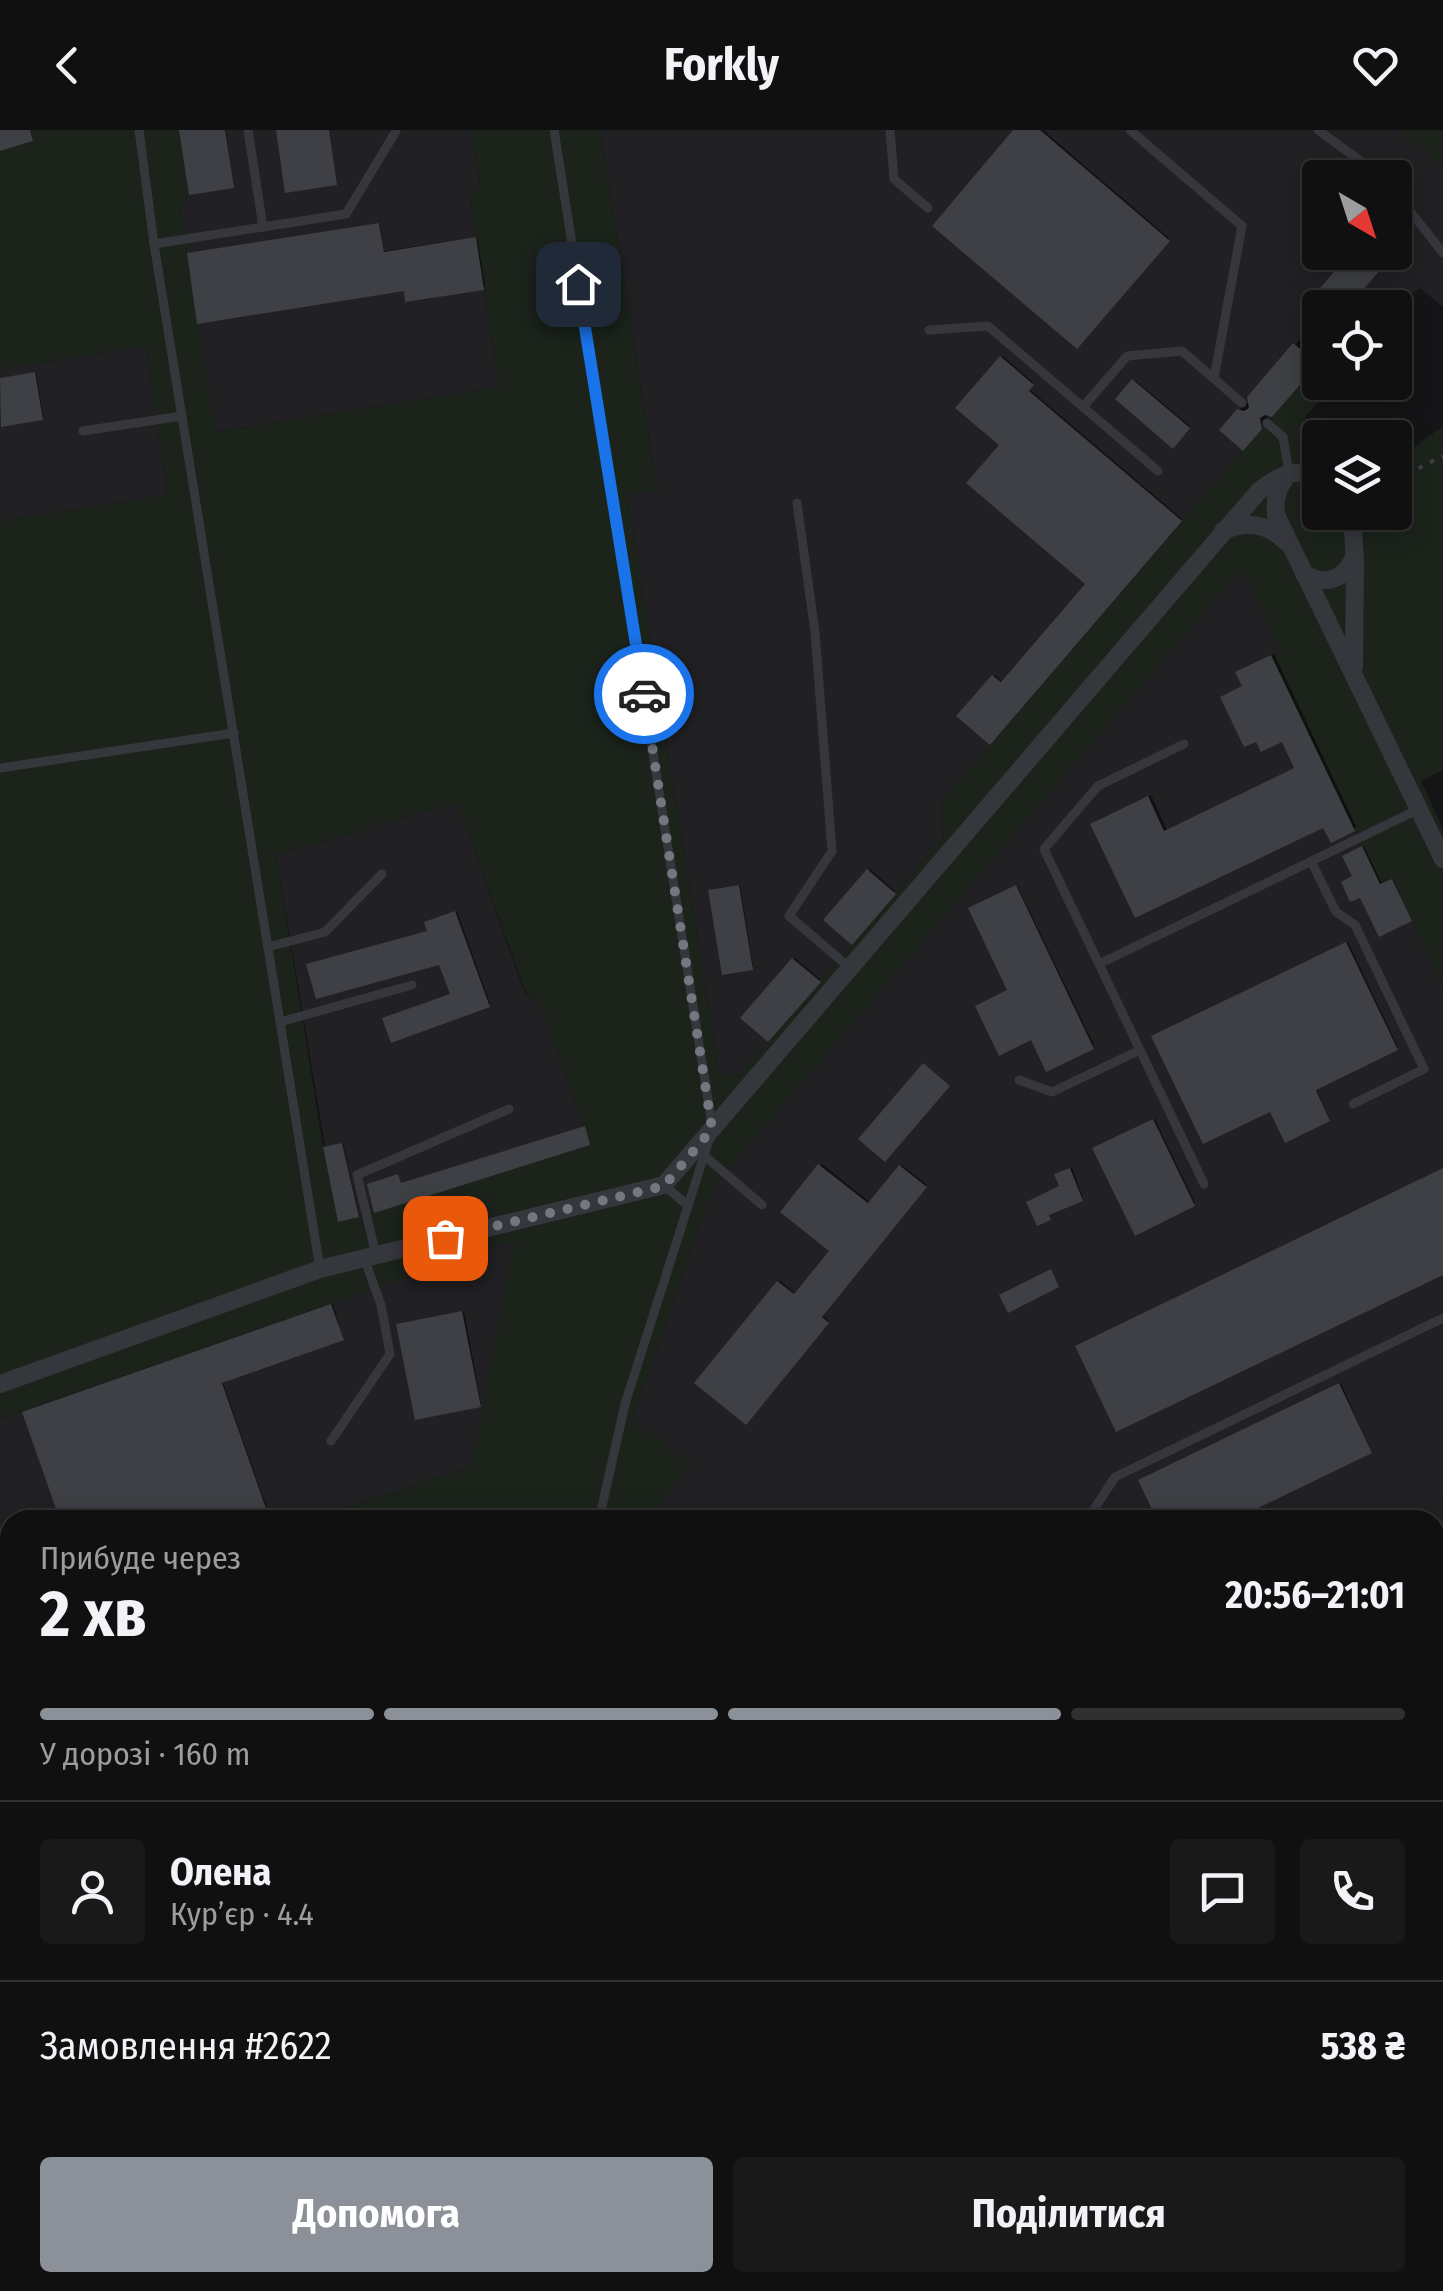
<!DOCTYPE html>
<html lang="uk">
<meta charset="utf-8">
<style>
:root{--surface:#101011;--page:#19191a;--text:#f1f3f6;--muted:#9c9d9f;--line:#303031;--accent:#8c9099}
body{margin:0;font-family:"Fira Sans Condensed",sans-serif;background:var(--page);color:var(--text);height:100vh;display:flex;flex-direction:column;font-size:38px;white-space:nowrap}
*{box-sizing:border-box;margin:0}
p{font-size:32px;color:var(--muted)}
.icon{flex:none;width:55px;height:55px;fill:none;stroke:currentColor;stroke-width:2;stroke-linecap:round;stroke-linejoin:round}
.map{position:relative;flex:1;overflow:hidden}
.drawer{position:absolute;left:0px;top:1380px;width:1445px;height:782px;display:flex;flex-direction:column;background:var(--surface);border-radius:30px 30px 0 0;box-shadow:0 5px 25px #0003,0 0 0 2px var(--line)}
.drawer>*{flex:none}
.needle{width:65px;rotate:141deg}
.fabs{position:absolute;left:1302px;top:30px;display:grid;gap:20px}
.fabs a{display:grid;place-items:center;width:110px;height:110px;border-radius:10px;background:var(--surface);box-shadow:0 5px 25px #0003,0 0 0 2px var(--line);font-size:50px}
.pin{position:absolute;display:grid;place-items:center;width:85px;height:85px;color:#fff;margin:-42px;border-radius:20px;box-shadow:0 5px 15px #0006}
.courier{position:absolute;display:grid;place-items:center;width:100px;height:100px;margin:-50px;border:8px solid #1a73e8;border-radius:50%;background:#fff;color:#222;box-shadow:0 2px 12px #0007}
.head em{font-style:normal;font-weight:700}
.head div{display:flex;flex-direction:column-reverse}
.head{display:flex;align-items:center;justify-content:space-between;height:170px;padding:0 40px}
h1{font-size:65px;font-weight:700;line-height:75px}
.bar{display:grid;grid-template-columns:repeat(4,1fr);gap:15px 10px;align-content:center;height:120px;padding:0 40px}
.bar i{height:12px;border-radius:8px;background:var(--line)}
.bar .selected{background:var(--accent)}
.bar p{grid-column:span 4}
.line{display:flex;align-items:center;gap:25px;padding:0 40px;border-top:2px solid var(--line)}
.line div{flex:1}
.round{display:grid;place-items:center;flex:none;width:105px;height:105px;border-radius:10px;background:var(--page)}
.primary-button{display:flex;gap:20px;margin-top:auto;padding:20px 40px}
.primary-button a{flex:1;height:115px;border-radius:10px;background:var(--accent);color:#fff;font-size:40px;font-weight:700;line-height:115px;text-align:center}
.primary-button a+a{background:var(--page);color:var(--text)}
header{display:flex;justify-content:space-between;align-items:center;height:130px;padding:0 40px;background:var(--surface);font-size:45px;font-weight:700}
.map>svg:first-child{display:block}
.built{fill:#212124;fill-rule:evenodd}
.green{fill:#1b231b;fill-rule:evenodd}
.shadow{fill:#0007}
.building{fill:#3f4045}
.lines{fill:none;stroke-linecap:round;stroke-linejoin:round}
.path{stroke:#3b3e44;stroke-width:4;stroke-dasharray:5 8;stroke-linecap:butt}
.service{stroke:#36373d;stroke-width:9}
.minor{stroke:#36373d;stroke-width:18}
.primary{stroke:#51545c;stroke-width:30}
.tram{stroke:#484b52;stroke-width:2.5}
.rail-casing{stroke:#484b52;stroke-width:9}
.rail{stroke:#101012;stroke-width:5;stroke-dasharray:15;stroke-linecap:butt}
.done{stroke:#737880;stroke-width:10;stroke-dasharray:0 18}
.route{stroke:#1a73e8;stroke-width:12}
</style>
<header><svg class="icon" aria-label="back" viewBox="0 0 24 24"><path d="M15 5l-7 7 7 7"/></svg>Forkly<svg class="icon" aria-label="heart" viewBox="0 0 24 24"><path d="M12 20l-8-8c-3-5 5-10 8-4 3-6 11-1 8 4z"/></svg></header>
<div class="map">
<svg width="1443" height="2161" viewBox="0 0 1443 2161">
<rect width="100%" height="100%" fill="#151517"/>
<g class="built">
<path d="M179,0h292l9,54 -10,13 29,190 -285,45 -34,-225 9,-12z"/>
<path d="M600,0h799l44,36v141l-22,-18 -43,18 -58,1v53l-380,443 4,33 -205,239 -20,-4 -92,-577 30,-6zM1320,48h75v74h-75z"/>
<path d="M146,216l22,149 -168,26v-152z"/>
<path d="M1242,438l40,81 -11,6 109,228 12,-4 51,107v955l-8,4v-425h-786l-17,-101 81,-232z"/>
<path d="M457,672l68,192 16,11 49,140 -252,77 -62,-367z"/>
<path d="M515,1109l-43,226 -158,55h-304v113l-10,-29v-185z"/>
<path d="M1435,2058l8,16v87h-437l18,-9h411z"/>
<path d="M0,2076l10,8v68l95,1 12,8h-117z"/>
<path d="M351,2152h254l26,9h-281l-3,-7z"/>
</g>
<g class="green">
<path d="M30,0h149l10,65 -9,13 35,224 284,-45 -29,-190 10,-13 -9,-54h129l57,360 -30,5 92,577 20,4 205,-239 -4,-33 380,-443v21l16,1 -31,34 21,20 -6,1v74h75v-51l48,-35v344l-22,11 22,48v157l-51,-107 -12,5 -109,-229 10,-6 -39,-81 -529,619 -81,232 58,45 -41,56h-140v-4l-103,-3 -12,7h-80l158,-55 42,-225 -514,179v-898l168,-26 -22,-149 -146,23v-218l33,-10zM457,672l69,192 15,11 49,140 -252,77 -15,-75 -47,-292z"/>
<path d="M1399,0h44v36z"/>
<path d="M0,1474l10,29v168l-10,14z"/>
<path d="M0,1695l10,7v295l-10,-7z"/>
<path d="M1443,1811v263l-8,-16v-243z"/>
<path d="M226,2153h125l-4,2 3,6h-113z"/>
<path d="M605,2153h419l-18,8h-375z"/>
</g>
<g class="shadow">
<path d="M181,0h45l7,56z"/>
<path d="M1017,0h26l126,108 -92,108z"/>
<path d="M380,93l4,28 93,-14 8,49 -79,3 -215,-36z"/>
<path d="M1302,207l18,15v6l-41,48 -12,7 1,6 -18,21 -12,-29 8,-8 5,1 -1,-6z"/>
<path d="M1003,226l30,26 -5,6 154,131 -192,223 -30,-26 35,-41 9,8 84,-99 -86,-139 -43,-38z"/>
<path d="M36,242l7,44 -40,8 -3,-46z"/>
<path d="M1135,250l55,46 -17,19 -54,-46z"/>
<path d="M1274,524l82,172 -2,3 -30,-4 -188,90 -41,-93 56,-27 16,35 130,-63 -14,-28 -38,-53 -4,-16z"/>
<path d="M1364,716l18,38 11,-5 17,40 -48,-24 -16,-40z"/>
<path d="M870,739l25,22 -43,50 -25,-21z"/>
<path d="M740,755l13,81 -1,2 -40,-79z"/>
<path d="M1017,755l77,160 -2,1 -82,-56 -38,-83z"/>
<path d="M457,781l33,93 -2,1 -36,-11 -22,-63 -1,-9z"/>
<path d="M1348,812l50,105 -82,40 13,32 -174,-84z"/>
<path d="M795,828l25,21 -52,60 -25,-22z"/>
<path d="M1155,989l40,84 -1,1 -97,-57z"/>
<path d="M343,1013l16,71 -2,1 -31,-67z"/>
<path d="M822,1034l49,39 31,-38 25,20 -106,129 7,6 -82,102 -49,-39 83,-102 17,14 36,-45 -49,-38z"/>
<path d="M1072,1038l11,30 -34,14 1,6 -12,5 24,-37 -4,-12z"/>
<path d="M333,1174l10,34 -121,42 49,140h-208l-36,-109z"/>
<path d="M464,1181l17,92 -1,2 -79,-82z"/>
<path d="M1341,1253l30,68 -144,69h-67l-18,-41z"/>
<path d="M1443,1567v136l-8,-17v-115z"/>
<path d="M1435,2055l8,16v90h-52l17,-9h27z"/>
<path d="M354,2152h28l3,9h-32l-3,-6z"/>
<path d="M850,2152h70l-17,9h-62v-4z"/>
<path d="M1367,2152h12l4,9h-33z"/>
</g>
<g class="building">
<path d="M0,0h30l3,11 -33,10z"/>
<path d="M179,0h46l9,58 -45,7z"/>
<path d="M276,0h53l8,55 -52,8z"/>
<path d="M1013,0h27l130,111 -93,108 -145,-123z"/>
<path d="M379,93l5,29 92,-15 8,53 -79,12 -1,-11 -207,33 -10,-71z"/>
<path d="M1351,122h8l21,18 -32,38h-5l-23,-20z"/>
<path d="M1293,213l25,21 -46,53 -7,-2 -5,3 2,11 -19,22 -24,-21 18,-21 7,2 5,-3 -2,-11z"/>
<path d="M1000,226l34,29 -5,6 153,130 -192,224 -34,-29 36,-41 9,7 84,-98 -119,-101 33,-38 -44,-37z"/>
<path d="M35,242l8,48 -42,7 -1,-49z"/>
<path d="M1132,249l58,49 -17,21 -58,-50z"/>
<path d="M1271,525l84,176 -24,12 -8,-15 -188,90 -45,-94 58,-28 16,35 130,-63 -12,-26 -21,10 -5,-10 -12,5 -24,-50 22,-11 -7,-14z"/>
<path d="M1362,716l18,38 12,-5 20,42 -33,16 -19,-39 -10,4 -9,-20 11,-6 -10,-20z"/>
<path d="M867,739l29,25 -44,51 -29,-25z"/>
<path d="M739,755l14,85 -31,5 -14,-85z"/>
<path d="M1016,755l78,164 -48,23 -15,-32 -32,16 -24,-50 32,-16 -39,-82z"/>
<path d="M455,781l35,96 -99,36 -9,-25 68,-24 -11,-29 -123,34 -10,-35 121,-33 -3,-9z"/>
<path d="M1346,812l52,108 -82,40 14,31 -45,22 -15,-31 -67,32 -52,-108z"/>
<path d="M792,828l29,24 -53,60 -28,-24z"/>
<path d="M923,933l27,23 -65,76 -27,-23z"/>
<path d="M1153,989l42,87 -60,30 -43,-88z"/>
<path d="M585,996l5,19 -216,68 -7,-29 31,-10 3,9z"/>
<path d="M342,1013l17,74 -21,5 -15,-75z"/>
<path d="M818,1034l50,39 31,-38 28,22 -105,130 7,6 -83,102 -52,-42 83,-102 17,13 35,-43 -49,-39z"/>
<path d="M1070,1038l13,33 -34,14 2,5 -14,6 -11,-24 33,-16 -5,-12z"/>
<path d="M1443,1038v107l-327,157 -41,-86z"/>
<path d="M1051,1139l8,18 -51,26 -9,-18z"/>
<path d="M331,1174l13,36 -122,43 48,137h-210l-38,-108z"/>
<path d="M462,1181l19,96 -66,13 -19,-96z"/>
<path d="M1339,1253l33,70 -139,67h-76l-19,-40z"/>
</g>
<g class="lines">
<g class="path">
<path d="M1395,350l48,-24"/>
<path d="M645,2155l14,6"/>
</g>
<g class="service">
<path d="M139,0l15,114 166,1025"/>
<path d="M248,0l15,97"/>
<path d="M554,0l158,995"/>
<path d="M890,0l4,49 34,29"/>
<path d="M1130,0l112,96 -28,152"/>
<path d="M1318,0l66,48"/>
<path d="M1395,62l48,61"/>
<path d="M154,114l192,-30 50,-83"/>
<path d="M929,200l59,-4 170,145"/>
<path d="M1083,277l44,-51 55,-5 60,52"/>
<path d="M1267,293l16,14 6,35"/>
<path d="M83,301l99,-15"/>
<path d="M797,373l18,129 17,219 -43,65 61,52"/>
<path d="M1184,614l-86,42 -54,63 160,335"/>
<path d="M0,638l234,-35"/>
<path d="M1311,731l25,51 19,13 69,144 -71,35"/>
<path d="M268,817l57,-15 57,-58"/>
<path d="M1099,834l320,-155"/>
<path d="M280,892l132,-37"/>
<path d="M1019,950l33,12 88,-42"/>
<path d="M700,1022l62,53"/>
<path d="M664,1055l24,21"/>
<path d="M376,1125l-19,-80 152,-66"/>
<path d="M331,1311l59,-87 -9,-49 -17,-47"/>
<path d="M599,1390l26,-116 84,-264"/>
<path d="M1087,1390l28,-43 328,-159"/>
<path d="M0,1591l10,2"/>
<path d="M1435,1781l8,16"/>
<path d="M1435,1832l8,-3"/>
<path d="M491,2152l12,9"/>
<path d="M981,2152l4,9"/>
<path d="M628,2161l3,-9"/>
<path d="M1314,2161l17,-9"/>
</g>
<g class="minor">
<path d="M1289,343c-11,14 -15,24 -13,42l167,344"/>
<path d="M1352,382l3,53 -1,102"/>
<path d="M1223,401c23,-10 45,-8 63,11"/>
<path d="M1304,444c22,13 42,5 51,-19"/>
<path d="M0,1254l320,-115 344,-84 594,-693c21,-17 35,-24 62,-16"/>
</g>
<g class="primary">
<path d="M0,2016l10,7"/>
<path d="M189,2152l12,9"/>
</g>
<g class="tram">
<path d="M0,2060l10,7"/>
<path d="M143,2152l12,9"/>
</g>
<g class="rail-casing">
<g id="rail">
<path d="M689,2152l18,9"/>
<path d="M314,2161l19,-9"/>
<path d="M1036,2161l24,-9"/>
</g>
</g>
<use href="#rail" class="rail"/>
</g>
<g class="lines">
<path class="done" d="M445,1108l219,-52 48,-57 -68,-435"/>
<path class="route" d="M578,154l66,410"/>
</g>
</svg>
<div class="fabs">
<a><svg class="needle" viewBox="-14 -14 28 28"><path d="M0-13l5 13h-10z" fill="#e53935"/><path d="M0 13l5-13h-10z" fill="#9c9d9f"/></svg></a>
<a><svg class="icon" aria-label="locate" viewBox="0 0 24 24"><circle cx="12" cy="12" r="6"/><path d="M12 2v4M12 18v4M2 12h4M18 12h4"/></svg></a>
<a><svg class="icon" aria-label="layers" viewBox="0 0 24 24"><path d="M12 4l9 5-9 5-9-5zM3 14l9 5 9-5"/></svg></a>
</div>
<div class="pin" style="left:445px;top:1108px;background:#ea580c"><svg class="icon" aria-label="bag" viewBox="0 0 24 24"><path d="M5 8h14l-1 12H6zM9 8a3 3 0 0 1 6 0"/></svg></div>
<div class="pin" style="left:578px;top:154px;background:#1f2937"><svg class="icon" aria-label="home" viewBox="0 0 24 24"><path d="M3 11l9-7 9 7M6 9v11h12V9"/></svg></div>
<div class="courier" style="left:644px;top:564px"><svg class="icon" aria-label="car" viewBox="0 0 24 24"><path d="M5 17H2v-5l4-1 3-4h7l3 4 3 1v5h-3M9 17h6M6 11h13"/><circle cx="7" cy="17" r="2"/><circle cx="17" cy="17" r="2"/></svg></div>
<section class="drawer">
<div class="head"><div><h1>2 хв</h1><p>Прибуде через</p></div><em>20:56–21:01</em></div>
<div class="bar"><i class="selected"></i><i class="selected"></i><i class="selected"></i><i></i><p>У дорозі · 160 m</p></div>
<div class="line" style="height:180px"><a class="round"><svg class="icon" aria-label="person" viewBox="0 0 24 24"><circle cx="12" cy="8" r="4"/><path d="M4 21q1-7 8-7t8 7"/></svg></a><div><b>Олена</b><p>Кур’єр · 4.4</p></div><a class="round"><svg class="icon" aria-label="chat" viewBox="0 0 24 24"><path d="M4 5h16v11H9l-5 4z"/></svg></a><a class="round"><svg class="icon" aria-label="phone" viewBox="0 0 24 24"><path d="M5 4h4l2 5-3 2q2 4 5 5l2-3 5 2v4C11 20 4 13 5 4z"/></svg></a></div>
<div class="line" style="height:130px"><div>Замовлення #2622</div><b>538 ₴</b></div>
<div class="primary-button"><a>Допомога</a><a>Поділитися</a></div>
</section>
</div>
